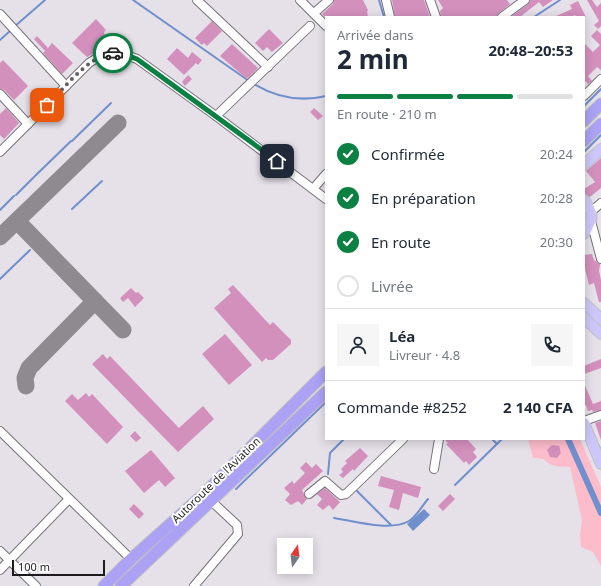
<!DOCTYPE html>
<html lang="fr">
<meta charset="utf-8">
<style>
:root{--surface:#fff;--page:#f6f6f7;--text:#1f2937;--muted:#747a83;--line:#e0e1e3;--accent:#0b8043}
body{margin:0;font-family:"Noto Sans",sans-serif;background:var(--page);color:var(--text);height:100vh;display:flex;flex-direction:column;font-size:15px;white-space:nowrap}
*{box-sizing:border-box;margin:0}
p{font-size:13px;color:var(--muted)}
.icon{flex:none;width:22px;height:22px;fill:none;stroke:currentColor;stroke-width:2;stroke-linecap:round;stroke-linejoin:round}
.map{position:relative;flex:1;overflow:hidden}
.sheet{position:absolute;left:325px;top:16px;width:260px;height:424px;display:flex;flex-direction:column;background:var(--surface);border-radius:0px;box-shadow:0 2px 10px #0003}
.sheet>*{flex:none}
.needle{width:26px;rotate:14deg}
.controls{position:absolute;left:277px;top:538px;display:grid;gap:8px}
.controls a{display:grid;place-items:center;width:36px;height:36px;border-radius:0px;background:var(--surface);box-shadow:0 2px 10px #0003;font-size:20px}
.scale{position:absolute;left:12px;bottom:10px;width:93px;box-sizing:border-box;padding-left:4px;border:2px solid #1c1a1d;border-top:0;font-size:11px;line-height:14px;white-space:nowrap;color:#1c1a1d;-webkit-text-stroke:3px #fff;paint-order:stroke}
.pin{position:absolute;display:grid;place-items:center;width:34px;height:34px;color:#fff;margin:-17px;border-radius:8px;box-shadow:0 2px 6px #0006}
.courier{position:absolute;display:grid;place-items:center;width:40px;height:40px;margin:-20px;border:3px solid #0b8043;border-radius:50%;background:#fff;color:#222;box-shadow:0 1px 5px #0007}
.head em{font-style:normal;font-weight:700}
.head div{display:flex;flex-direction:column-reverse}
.head{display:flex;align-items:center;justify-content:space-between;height:68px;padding:0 12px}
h1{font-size:26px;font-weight:700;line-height:30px}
.bar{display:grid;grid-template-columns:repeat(4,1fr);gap:6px 4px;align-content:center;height:48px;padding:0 12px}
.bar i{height:5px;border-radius:3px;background:var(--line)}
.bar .on{background:var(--accent)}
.bar p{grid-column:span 4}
.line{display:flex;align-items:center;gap:10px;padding:0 12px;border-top:1px solid var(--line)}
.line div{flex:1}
.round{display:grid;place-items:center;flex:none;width:42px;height:42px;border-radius:0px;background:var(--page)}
ol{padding:0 12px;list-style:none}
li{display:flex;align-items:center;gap:12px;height:44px}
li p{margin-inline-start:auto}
li .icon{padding:4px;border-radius:50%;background:var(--accent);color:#fff;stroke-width:4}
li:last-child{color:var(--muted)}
li i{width:22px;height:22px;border:2px solid var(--line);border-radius:50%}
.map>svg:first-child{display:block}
.green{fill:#fcbcca}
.water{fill:#708fcd}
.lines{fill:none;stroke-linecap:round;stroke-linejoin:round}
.stream{stroke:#708fcd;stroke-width:2}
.canal{stroke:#708fcd;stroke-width:6}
.taxiway{stroke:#8e8a90;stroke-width:17}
.building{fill:#d390bd}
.minor-casing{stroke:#77727a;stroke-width:10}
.major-casing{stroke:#bfbfc0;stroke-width:12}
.highway-casing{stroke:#bfbfc0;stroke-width:13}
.minor{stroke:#fff;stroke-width:8}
.major{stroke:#cdc7f9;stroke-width:10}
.highway{stroke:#aca2f5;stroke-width:11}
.done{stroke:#635f64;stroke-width:4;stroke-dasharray:0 7.2}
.route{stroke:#0b8043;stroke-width:5}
.labels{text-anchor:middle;stroke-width:4;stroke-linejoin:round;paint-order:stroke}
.street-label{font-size:11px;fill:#1c1a1d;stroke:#fff}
</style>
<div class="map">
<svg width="601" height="586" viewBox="0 0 601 586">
<rect width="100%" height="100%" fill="#e6e0e9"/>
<path class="green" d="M528,439h52l21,48v79l-8,-14 -12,-5 -1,-12 2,-15 -12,-53c-9,0 -20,0 -26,-8l-11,-1z"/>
<path class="water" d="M424,509l6,6 -17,16 -6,-7z"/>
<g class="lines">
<g class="stream">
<path d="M133,0l116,81"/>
<path d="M379,0l5,17"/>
<path d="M534,17l26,-17"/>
<path d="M14,27l31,-27"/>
<path d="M0,40l11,-10"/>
<path d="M254,84c22,13 47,18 72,12"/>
<path d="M584,106l17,-17"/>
<path d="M72,141l39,-38"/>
<path d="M584,152l17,-17"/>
<path d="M35,176l36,-35"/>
<path d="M16,195l18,-18"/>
<path d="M72,209l30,-28"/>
<path d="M0,210l14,-14"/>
<path d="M0,279l30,-29"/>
<path d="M492,439l5,5"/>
<path d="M596,440l5,11"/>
<path d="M328,474l2,-21 14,-14"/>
<path d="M455,485l47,-46"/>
<path d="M236,489l90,-87"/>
<path d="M355,489l36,36"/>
<path d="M334,518c20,3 56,14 75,3 7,-4 13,-15 19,-22"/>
</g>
<path class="canal" d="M568,439l33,74"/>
<g class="taxiway">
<path d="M17,221l106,109"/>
<path d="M0,237l118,-114"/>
<path d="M26,386l-1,-8 4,-10 66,-67"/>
</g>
</g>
<g class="building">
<path d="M334,0h29l5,10 -1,1 1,6h-43l-3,-3 11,-10z"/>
<path d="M392,0h32l6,17h-35z"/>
<path d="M438,0h69l3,4 -11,9 -2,4h-56l-1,-6 3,-3z"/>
<path d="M530,0h23l-10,7 -4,-5 -19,15h-9l17,-13z"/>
<path d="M587,0h5l5,7 4,-4v23l-3,3 -4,-4 5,-4z"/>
<path d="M578,1l8,16h-10l-1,-2 -5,2h-16l18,-8 -2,-4z"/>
<path d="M96,19l10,11 -2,2 2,11 -8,8 -11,6 -15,-14z"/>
<path d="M212,21l10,10 -15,15 -3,-3 -2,2 -7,-7z"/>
<path d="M269,29l14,14 -11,9 -5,-5 -4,4 -8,-8z"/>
<path d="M597,30l4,4v36l-4,-3 -9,9 4,5 -4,3 -4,-4v-37l9,9 7,-7 -9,-9z"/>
<path d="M37,36l11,12 4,-5 21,20 -11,11 -19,-21 2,-2 -11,-12z"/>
<path d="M232,44l26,24 -11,11 -27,-23z"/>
<path d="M177,48l11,10 4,-6 10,8 -4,5 -2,-2 -12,12 -17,-16z"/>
<path d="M3,60l25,26 -14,14 -10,-10 -4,-1v-26z"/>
<path d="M188,75l4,4 -7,7 -3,-4z"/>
<path d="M6,108l13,15 -15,16 -4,-4v-21z"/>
<path d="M314,108l9,8 -5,4 -8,-8z"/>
<path d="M601,158v30l-11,9 -5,-3 -1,-5 11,-7 -9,-11z"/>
<path d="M592,254l2,6 6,4 -1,7 2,9v22h-2l-5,-19 -5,2 -5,-20v-10z"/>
<path d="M233,285l37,40 3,-3 18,18v4l-18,16h-5l-2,-2 -4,4 -48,-54 17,-15 -3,-4z"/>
<path d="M131,288l5,5 2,-1 6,6 -9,9 -7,-9 -5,4 -3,-4z"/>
<path d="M225,334l27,31 -23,20 -27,-31z"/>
<path d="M103,354l4,5 3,-3 69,72 24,-22 11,13 -36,33 -86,-88z"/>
<path d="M601,359v9l-17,6v-8z"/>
<path d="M584,383l9,21 8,-3v9l-8,2 -1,-2 -4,1 -2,-6 -2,1z"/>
<path d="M86,393l3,4 3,-3 31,33 -16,17 -42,-43 7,-7 6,6z"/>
<path d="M601,421v19l-6,-17z"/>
<path d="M135,431l6,7 -5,4 -6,-6z"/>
<path d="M444,439h23l9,10 -3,3 4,5 -8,8 -3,-4 -2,2 -18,-19 2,-1z"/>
<path d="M552,445l7,1 2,7 -4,5 -7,-1 -3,-7z"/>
<path d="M360,448l8,8 -14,15 -1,-2 -10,9 -4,-3 4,-3 -2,-3 6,-6 -2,-2z"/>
<path d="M151,450l24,28 -10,9 -6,-7 -15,13 -19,-22z"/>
<path d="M306,462l6,6 4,-4 7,7 -21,19 5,9 -5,6 -4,-4 -7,4 -6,-5 5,-6 -6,-6 8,-7 2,3 11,-11 -5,-5z"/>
<path d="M381,476l40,11 -3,11 -15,-5 -4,17 -10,-3 5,-17 -16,-4z"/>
<path d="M325,488l15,14 -7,8 -4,-5 -6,5 -6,-5 5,-6 -5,-5z"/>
<path d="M450,494l5,5 -12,12 -5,-5z"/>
<path d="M134,504l10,10 -5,5 -10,-10z"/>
</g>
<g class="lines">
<g class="minor-casing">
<g id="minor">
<path d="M197,0l71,67"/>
<path d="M300,0l26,26"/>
<path d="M386,0l4,17"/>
<path d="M430,0l6,17"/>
<path d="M314,13l15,-13"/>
<path d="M0,14l66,72"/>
<path d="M502,17l23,-17"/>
<path d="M0,94l28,30"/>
<path d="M584,96l17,-17"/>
<path d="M216,116l94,-90"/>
<path d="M0,152l89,-89 11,-7 11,-3h10l16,6 79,57 110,83"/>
<path d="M313,189l13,-15"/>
<path d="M592,211l9,-8"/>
<path d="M591,221l10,38"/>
<path d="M584,421l17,-6"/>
<path d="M0,431l131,128"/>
<path d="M434,469l5,-30"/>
<path d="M309,494l16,-13 16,14 5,-1 57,-55"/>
<path d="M0,551l36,35"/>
<path d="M0,570l69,-71"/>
<path d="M194,586l44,-52 -1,-9 -30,-28"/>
</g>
</g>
<g class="major-casing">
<g id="major">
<path d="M584,165l17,-16"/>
<path d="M584,200c11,16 9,17 0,34"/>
<path d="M584,303l17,16"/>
<path d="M584,318l17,16"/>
<path d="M584,423l17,41"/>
</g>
</g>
<g class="highway-casing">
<g id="highway">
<path d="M584,121l17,-17"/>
<path d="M584,141l17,-17"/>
<path d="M104,586l27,-27 73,-65 122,-122"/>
<path d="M121,586l205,-194"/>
</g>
</g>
<use href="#minor" class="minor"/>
<use href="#major" class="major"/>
<use href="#highway" class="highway"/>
</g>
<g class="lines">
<path class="done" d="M47,105c17,-16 42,-50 66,-52"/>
<path class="route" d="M113,53h8l16,6 140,102"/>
</g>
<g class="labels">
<g class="street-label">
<text transform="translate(216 480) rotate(-44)" y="4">Autoroute de l'Aviation</text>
</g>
</g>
</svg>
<div class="controls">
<a><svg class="needle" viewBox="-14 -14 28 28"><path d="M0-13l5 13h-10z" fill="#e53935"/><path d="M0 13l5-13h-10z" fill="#747a83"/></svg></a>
</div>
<div class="scale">100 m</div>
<div class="pin" style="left:47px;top:105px;background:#ea580c"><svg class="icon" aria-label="bag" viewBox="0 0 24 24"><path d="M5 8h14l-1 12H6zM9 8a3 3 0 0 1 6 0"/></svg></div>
<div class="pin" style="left:277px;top:161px;background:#1f2937"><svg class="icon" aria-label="home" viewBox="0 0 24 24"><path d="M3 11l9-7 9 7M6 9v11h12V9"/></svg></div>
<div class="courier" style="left:113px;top:53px"><svg class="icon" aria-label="car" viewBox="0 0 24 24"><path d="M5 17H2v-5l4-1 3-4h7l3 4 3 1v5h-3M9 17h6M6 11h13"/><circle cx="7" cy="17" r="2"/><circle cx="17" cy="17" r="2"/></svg></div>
<section class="sheet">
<div class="head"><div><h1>2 min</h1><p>Arrivée dans</p></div><em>20:48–20:53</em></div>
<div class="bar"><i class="on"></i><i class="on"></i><i class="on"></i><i></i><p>En route · 210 m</p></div>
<ol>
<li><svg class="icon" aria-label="check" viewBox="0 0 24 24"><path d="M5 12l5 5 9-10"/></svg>Confirmée<p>20:24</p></li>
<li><svg class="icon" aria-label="check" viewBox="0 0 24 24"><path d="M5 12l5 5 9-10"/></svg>En préparation<p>20:28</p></li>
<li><svg class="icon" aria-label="check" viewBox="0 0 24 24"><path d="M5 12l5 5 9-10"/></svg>En route<p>20:30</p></li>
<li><i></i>Livrée</li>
</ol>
<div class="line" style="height:72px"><a class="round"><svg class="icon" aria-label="person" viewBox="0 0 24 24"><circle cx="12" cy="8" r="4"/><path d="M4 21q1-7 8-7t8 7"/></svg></a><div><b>Léa</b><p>Livreur · 4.8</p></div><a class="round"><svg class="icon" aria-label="phone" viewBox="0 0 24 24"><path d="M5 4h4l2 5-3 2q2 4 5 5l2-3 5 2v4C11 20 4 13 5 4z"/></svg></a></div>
<div class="line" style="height:52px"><div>Commande #8252</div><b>2 140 CFA</b></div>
</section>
</div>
